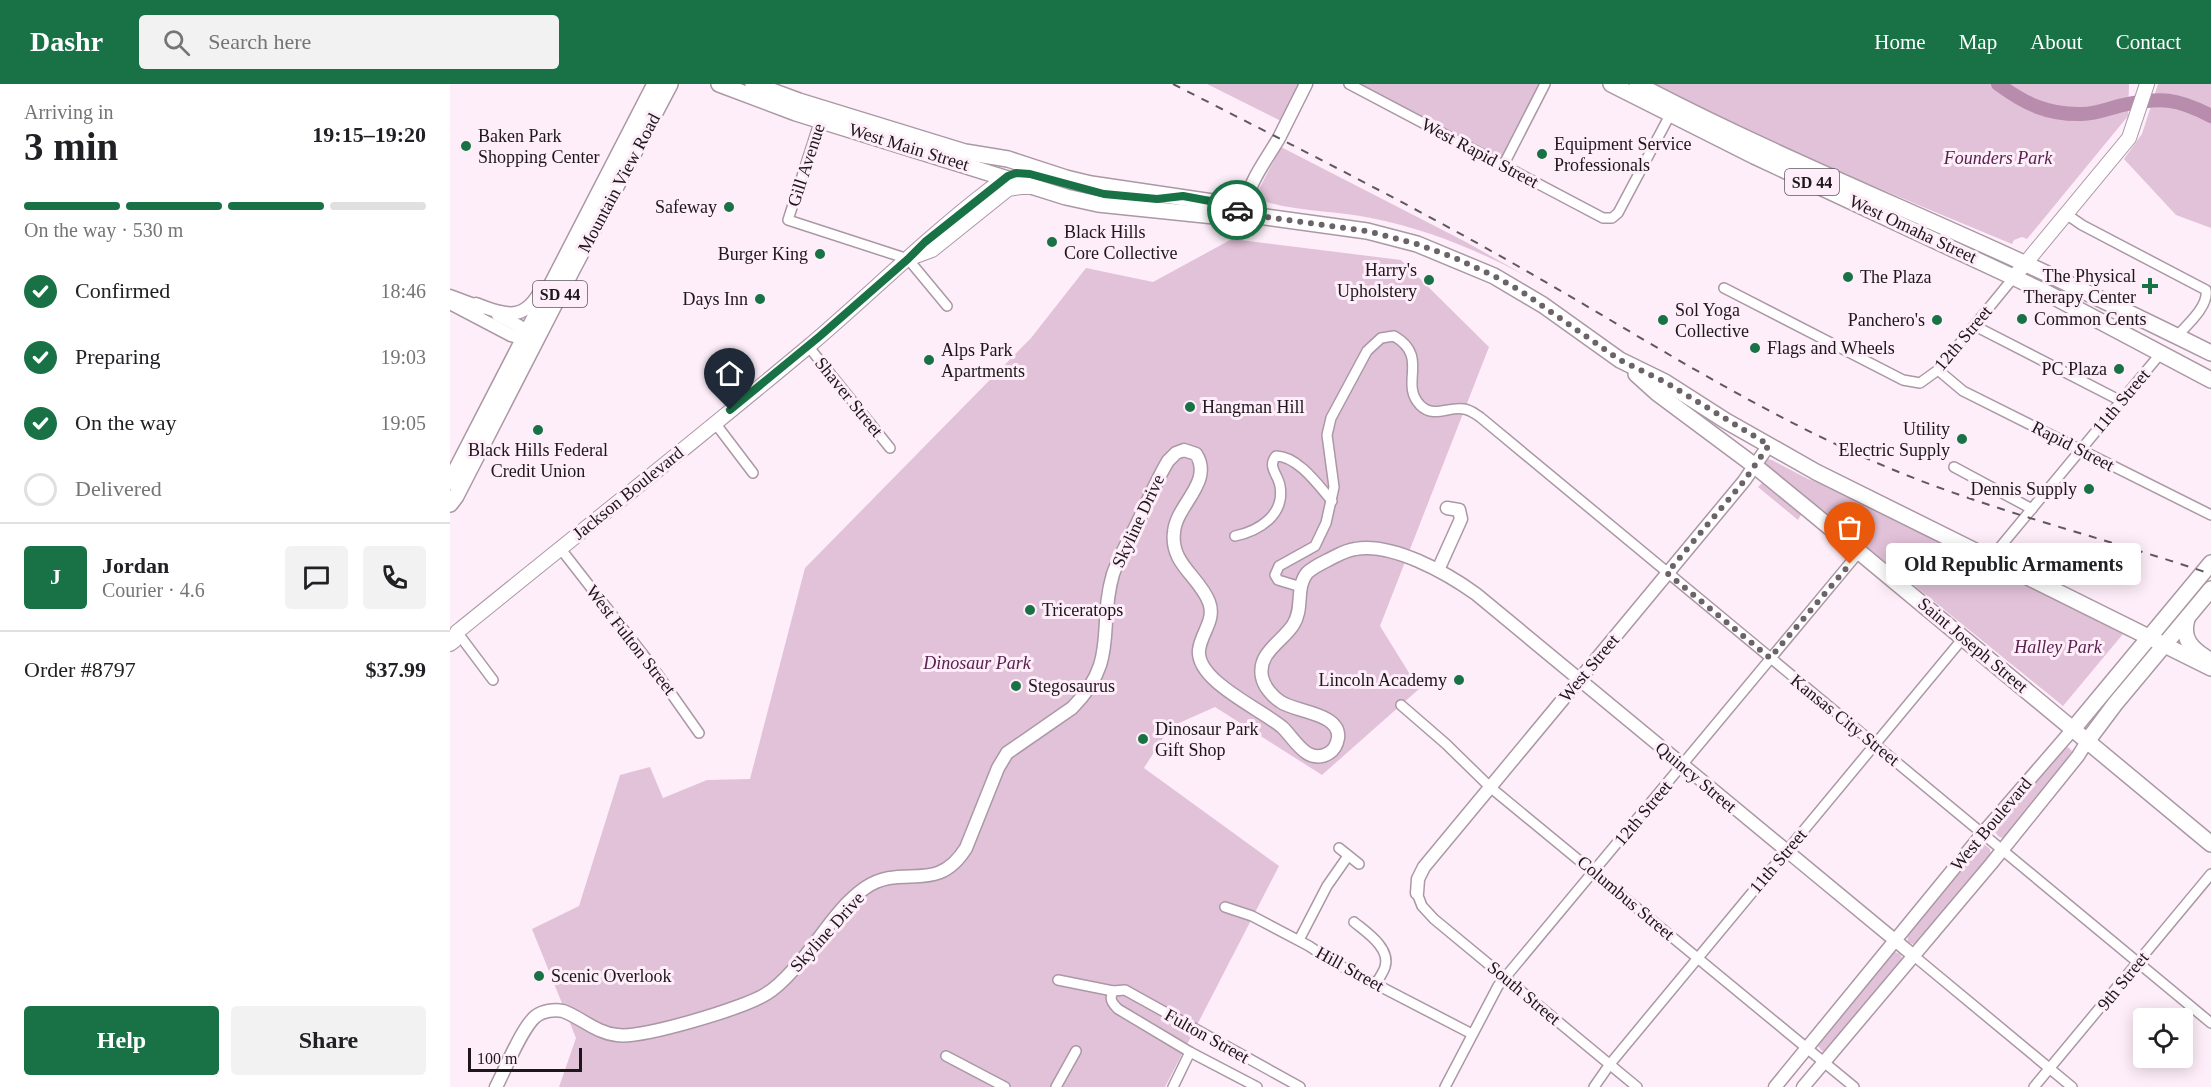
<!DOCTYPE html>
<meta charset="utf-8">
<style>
:root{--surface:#fff;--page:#f2f2f2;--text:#202124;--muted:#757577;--line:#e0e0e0;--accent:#187245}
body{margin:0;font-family:"Times New Roman",serif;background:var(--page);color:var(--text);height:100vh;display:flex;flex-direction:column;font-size:22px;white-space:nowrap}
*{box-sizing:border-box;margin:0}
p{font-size:20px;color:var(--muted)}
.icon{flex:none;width:33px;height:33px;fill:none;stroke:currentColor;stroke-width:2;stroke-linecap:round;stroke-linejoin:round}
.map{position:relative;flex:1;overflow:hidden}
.panel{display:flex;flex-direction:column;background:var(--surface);width:450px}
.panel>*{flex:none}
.tools{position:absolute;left:1683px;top:924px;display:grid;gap:12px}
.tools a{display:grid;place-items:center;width:60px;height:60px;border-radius:6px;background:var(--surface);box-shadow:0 3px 15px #0003;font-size:30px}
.scale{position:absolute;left:18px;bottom:15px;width:114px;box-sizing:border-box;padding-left:6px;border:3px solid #1d161b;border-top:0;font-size:16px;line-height:21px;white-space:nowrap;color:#1d161b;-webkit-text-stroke:4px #feeef9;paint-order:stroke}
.pin{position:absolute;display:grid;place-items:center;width:51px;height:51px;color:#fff;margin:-62px -26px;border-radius:50% 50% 50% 0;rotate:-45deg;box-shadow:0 0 6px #0007}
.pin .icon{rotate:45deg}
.courier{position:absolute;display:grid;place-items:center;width:60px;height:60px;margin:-30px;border:4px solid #187245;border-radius:50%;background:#fff;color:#222;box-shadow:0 2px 8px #0007}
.bubble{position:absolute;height:42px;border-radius:6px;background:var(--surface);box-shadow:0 3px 15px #0003;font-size:20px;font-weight:700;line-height:42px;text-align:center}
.overview em{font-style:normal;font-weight:700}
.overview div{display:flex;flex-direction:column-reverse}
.overview{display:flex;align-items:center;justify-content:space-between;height:102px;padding:0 24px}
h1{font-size:39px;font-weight:700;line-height:45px}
.bar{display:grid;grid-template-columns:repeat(4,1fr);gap:9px 6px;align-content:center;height:72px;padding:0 24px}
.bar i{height:8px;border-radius:4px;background:var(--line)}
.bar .on{background:var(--accent)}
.bar p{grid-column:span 4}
.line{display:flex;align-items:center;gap:15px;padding:0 24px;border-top:2px solid var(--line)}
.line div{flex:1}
.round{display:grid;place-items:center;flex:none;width:63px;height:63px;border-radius:6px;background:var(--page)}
ol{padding:0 24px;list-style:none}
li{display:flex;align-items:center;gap:18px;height:66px}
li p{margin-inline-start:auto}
li .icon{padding:6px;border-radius:50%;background:var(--accent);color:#fff;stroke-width:4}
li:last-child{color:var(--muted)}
li i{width:33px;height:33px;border:3px solid var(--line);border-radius:50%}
.button{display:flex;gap:12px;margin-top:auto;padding:12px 24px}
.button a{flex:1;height:69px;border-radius:6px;background:var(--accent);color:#fff;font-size:24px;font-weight:700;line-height:69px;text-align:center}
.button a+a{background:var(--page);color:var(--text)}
header{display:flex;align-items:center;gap:36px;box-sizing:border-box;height:84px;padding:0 30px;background:var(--accent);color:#fff}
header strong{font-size:28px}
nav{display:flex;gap:33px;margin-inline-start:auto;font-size:21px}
.search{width:420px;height:54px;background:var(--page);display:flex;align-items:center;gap:15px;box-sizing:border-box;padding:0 21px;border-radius:6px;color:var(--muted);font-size:22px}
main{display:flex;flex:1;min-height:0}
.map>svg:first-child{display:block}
.green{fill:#e2c2d9}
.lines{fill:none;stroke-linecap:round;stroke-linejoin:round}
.river{stroke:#b88cad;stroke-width:14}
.minor-casing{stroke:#ab98a5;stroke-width:12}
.tertiary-casing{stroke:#ab98a5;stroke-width:15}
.secondary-casing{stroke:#ab98a5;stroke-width:16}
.primary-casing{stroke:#ab98a5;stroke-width:18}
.minor{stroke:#fff;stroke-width:9}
.tertiary{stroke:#fff;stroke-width:12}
.secondary{stroke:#fff;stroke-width:14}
.primary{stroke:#fff;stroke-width:15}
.rail{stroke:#61585f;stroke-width:2;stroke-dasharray:8 8;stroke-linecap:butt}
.done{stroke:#6c6269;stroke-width:6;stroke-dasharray:0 10.8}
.route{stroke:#187245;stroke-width:8}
.poi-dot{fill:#187245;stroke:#feeef9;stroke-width:2}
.labels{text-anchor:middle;stroke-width:6;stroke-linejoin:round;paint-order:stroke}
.shield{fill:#feeef9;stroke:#60575e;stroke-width:1.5}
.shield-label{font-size:16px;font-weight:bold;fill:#1d161b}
.poi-label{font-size:18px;fill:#1d161b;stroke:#feeef9;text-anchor:start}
.street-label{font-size:18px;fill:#1d161b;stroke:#feeef9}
.park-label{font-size:18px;font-style:italic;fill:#59224e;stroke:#feeef9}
</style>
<header>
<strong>Dashr</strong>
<div class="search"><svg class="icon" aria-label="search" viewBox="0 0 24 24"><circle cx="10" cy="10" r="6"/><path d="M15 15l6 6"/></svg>Search here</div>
<nav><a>Home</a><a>Map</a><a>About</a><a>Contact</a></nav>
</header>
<main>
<section class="panel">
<div class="overview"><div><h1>3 min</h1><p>Arriving in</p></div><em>19:15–19:20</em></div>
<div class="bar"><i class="on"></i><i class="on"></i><i class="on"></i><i></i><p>On the way · 530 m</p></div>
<ol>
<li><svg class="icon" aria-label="check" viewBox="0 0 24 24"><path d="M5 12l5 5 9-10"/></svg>Confirmed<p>18:46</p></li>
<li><svg class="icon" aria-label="check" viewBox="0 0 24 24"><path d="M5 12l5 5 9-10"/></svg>Preparing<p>19:03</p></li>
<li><svg class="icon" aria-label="check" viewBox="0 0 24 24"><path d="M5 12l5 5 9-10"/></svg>On the way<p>19:05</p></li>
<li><i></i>Delivered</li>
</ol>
<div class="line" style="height:108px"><b class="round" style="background:var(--accent);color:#fff">J</b><div><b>Jordan</b><p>Courier · 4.6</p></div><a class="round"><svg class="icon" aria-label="chat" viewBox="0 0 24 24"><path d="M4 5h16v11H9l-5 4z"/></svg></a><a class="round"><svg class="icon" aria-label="phone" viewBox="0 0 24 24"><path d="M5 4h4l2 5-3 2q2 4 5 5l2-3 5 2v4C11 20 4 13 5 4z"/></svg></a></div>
<div class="line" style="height:78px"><div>Order #8797</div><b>$37.99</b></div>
<div class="button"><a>Help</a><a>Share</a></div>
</section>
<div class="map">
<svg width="1761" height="1003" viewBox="0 0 1761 1003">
<rect width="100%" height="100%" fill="#feeef9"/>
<g class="green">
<path d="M757,0h95l-19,38z"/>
<path d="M908,0h182l-33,66 -3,5 -5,2z"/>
<path d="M1206,0h473l-1,32 -101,123 -5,-2 -8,3 -2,4c-121,-50 -241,-100 -356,-160z"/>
<path d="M1708,0h53v144l-35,-13 -52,-56 18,-25z"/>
<path d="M831,63l185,95 69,39c-52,-29 -105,-51 -164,-63 -34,-7 -71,-6 -105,-16l-5,-4 -2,-9z"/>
<path d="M782,155l169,21 88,87 -109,279 39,63 -97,86 -107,-68 -45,20 -26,41 135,98 -114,221h-606l17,-49 -44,-109 47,-23 41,-131 30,-8 13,31 44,-18 43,-1 55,-211 226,-230 55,-70 67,14z"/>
<path d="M1318,375l4,1 36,19 15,5 300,150 -60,72 -296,-240 -2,-3z"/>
<path d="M1314,397l38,32 -4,7 -40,-33z"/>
<path d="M1618,663l4,4 -25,37 -39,48 -5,2 -4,-1 -4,-5 1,-5 52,-63z"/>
<path d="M1535,761l5,4 1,6 -71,88 -5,2 -7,-3 -1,-8 73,-88z"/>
<path d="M1445,868l5,2 3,6 -77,92 -4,-1 -4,-5 1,-5 73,-88z"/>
</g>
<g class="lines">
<path class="river" d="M1548,0c27,20 50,31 84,30 14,0 28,-6 41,-9 38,-8 54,-7 88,11"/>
<g class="minor-casing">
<g id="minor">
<path d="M899,0l254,134h9l6,-5 53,-100"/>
<path d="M371,33l-33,103 120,39 39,47"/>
<path d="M1053,82l42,-82"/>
<path d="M1616,130l16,11 124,65c3,16 -19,35 -29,46"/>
<path d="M1274,204l179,92 17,3 18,-13 76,-93"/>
<path d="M1525,242l146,75"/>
<path d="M358,262l82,102"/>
<path d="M1488,286l25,21 248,124"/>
<path d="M265,339l38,50"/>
<path d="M1504,383l78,42"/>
<path d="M785,452c24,-5 50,-21 45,-50 -2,-12 -13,-19 -4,-30 22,0 43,30 56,45"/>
<path d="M110,464l89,114 50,71"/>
<path d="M1542,476l4,-8 165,-199"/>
<path d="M851,503l-23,-7 -3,-5 4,-9 36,-20 11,-23 8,-36 -7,-52 4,-17 36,-67 14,-13 13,-2c36,21 5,47 26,69 14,14 28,1 44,4 7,1 11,5 16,8l731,606"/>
<path d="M7,548l36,48"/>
<path d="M951,621l45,39 44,43 364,300"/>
<path d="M889,764l20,16"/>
<path d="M967,809l5,13 12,13 203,168"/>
<path d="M775,823l27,9 57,30 24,16 139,72"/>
<path d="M904,838c12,10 37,26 31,45 -2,6 -6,11 -9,17"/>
<path d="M849,856l28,-54 21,-30"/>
<path d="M1464,872l158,131"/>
<path d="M608,896l55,11 12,-1 175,97"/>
<path d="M663,907c-4,8 -1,12 5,18l72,43 67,35"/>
<path d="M496,972l59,31"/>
<path d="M606,1003l20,-36"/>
<path d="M723,1003l17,-35"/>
<path d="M995,1003l53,-101 362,-435"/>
<path d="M1144,1003l16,-23 354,-427"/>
<path d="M1584,1003l177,-213"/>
</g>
</g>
<g class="tertiary-casing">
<g id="tertiary">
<path d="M794,130c3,-31 20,-50 35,-76 9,-18 18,-36 27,-54"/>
<path d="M0,212l32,12"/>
<path d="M0,219l61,32 21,6"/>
<path d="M26,220c31,12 49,18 66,-16"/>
<path d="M48,231l21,11 14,13"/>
<path d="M988,486l23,-51 -2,-9 -12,-2"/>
<path d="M967,809l1,-14 6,-12 320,-386 25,-36"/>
<path d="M46,1003c9,-17 26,-60 40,-71 7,-5 18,-7 27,-5 19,7 33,22 54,24 24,4 127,-27 149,-41 10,-6 19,-15 27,-24 25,-26 42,-61 72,-82 38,-26 71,8 101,-40l32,-80 9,-15 65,-45c48,-48 25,-80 41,-134 6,-17 16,-34 24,-50 10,-21 19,-43 31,-63l8,-8 8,-3 12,4c18,28 -20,51 -22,78 -4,32 25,44 35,70 7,18 -8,31 -10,48 -3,31 62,59 83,77 13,12 25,39 47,26 5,-3 8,-9 9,-15 3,-25 -43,-26 -57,-36 -8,-5 -17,-15 -19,-25 -5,-24 21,-36 31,-52 11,-16 2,-37 14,-52 6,-6 15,-10 23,-14 8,-4 16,-9 25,-10 37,-7 92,24 121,45l438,362"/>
<path d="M1325,1003l208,-254 90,-104"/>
<path d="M1353,1003l188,-223 87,-108 10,-16"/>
</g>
</g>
<g class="secondary-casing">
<g id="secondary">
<path d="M463,173l19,-7 76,-61 13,-2h9"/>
<path d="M1564,193l115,-139 18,-54"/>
<path d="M0,560l4,-3 3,-9c117,-95 236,-189 352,-286 66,-56 126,-117 196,-168"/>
</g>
</g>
<g class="primary-casing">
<g id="primary">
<path d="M269,0l77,29 270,84 32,7 126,13 20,-3 123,17 50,13 77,32 49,29 77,55 45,22 61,39 90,51 395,196"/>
<path d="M303,0l46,17 166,51 43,7 58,19 25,6 135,20 18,10"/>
<path d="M1161,0l143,72 291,136 166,88"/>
<path d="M1187,0c127,67 259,120 389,180 62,29 124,59 185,89"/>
<path d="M1186,290l21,19 98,73 55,45 401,333"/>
<path d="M0,398l205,-398"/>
<path d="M0,420l6,-8 116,-226 98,-186"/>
<path d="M1737,535c-6,20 5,30 21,40"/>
<path d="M1623,645l138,-166"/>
<path d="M1638,656l27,-36 96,-115"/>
</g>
</g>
<use href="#minor" class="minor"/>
<use href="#tertiary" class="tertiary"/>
<use href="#secondary" class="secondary"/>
<use href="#primary" class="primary"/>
<path class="rail" d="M723,0c115,59 231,117 343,181 116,66 228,139 350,193 111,50 230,77 345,116"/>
</g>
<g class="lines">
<path class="done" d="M787,126l7,4 123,17 50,13 38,14 39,18 27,15 99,69 45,22 104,63 -25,36 -77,92 103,85 80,-94"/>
<path class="route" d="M280,326l90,-74 88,-77 17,-17 83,-66 8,-3 14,1 74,20 53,5 26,-3 43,8 11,6"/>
</g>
<g class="poi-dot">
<circle cx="16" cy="62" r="6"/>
<circle cx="1092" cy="70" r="6"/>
<circle cx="279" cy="123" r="6"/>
<circle cx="602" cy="158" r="6"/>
<circle cx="370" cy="170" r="6"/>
<circle cx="1398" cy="193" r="6"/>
<circle cx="979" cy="196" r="6"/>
<path d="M1697 193h6v6h6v6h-6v6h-6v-6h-6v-6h6z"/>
<circle cx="310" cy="215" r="6"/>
<circle cx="1572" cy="235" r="6"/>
<circle cx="1213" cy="236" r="6"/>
<circle cx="1487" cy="236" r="6"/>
<circle cx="1305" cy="264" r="6"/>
<circle cx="479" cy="276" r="6"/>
<circle cx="1669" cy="285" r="6"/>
<circle cx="740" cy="323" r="6"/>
<circle cx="88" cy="346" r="6"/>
<circle cx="1512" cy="355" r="6"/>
<circle cx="1639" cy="405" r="6"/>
<circle cx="580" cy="526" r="6"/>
<circle cx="1009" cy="596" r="6"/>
<circle cx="566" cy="602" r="6"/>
<circle cx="693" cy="655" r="6"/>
<circle cx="89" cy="892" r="6"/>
</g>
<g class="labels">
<g class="shield">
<rect x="1335" y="85" width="54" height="26" rx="4.5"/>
<rect x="83" y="197" width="54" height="26" rx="4.5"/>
</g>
<g class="shield-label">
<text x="1362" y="104">SD 44</text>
<text x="110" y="216">SD 44</text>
</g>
<g class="poi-label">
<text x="28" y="58">Baken Park<tspan x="28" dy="21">Shopping Center</tspan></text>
<text x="1104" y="66">Equipment Service<tspan x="1104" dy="21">Professionals</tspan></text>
<text x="267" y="129" text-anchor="end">Safeway</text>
<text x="614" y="154">Black Hills<tspan x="614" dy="21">Core Collective</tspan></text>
<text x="358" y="176" text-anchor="end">Burger King</text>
<text x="967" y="192" text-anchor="end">Harry's<tspan x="967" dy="21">Upholstery</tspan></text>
<text x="1686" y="198" text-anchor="end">The Physical<tspan x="1686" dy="21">Therapy Center</tspan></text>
<text x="1410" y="199">The Plaza</text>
<text x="298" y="221" text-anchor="end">Days Inn</text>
<text x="1225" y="232">Sol Yoga<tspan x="1225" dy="21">Collective</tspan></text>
<text x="1584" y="241">Common Cents</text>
<text x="1475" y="242" text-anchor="end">Panchero's</text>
<text x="1317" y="270">Flags and Wheels</text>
<text x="491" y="272">Alps Park<tspan x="491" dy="21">Apartments</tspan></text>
<text x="1657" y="291" text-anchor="end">PC Plaza</text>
<text x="752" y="329">Hangman Hill</text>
<text x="1500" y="351" text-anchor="end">Utility<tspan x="1500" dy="21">Electric Supply</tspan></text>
<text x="88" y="372" text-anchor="middle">Black Hills Federal<tspan x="88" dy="21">Credit Union</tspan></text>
<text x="1627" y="411" text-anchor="end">Dennis Supply</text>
<text x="592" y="532">Triceratops</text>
<text x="997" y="602" text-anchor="end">Lincoln Academy</text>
<text x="578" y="608">Stegosaurus</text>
<text x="705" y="651">Dinosaur Park<tspan x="705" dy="21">Gift Shop</tspan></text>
<text x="101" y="898">Scenic Overlook</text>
</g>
<g class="street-label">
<text transform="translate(459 63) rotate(17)" y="6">West Main Street</text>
<text transform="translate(1030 69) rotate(28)" y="6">West Rapid Street</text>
<text transform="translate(356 81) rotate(-72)" y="6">Gill Avenue</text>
<text transform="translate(169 99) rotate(-62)" y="6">Mountain View Road</text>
<text transform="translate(1463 145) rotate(25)" y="6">West Omaha Street</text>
<text transform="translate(1513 254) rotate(-50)" y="6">12th Street</text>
<text transform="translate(399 313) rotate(51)" y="6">Shaver Street</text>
<text transform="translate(1671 317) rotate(-50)" y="6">11th Street</text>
<text transform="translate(1623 362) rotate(27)" y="6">Rapid Street</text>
<text transform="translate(178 409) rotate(-39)" y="6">Jackson Boulevard</text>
<text transform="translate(688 437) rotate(-65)" y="6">Skyline Drive</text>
<text transform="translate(181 556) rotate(52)" y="6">West Fulton Street</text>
<text transform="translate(1523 561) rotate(40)" y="6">Saint Joseph Street</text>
<text transform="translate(1139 584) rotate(-50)" y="6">West Street</text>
<text transform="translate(1395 636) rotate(39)" y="6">Kansas City Street</text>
<text transform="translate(1246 693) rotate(40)" y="6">Quincy Street</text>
<text transform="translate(1193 729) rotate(-50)" y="6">12th Street</text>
<text transform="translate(1541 740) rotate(-50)" y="6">West Boulevard</text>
<text transform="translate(1328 777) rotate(-50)" y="6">11th Street</text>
<text transform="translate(1176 814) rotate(40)" y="6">Columbus Street</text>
<text transform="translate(377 848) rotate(-48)" y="6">Skyline Drive</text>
<text transform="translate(900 885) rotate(29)" y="6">Hill Street</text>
<text transform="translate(1673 897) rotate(-51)" y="6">9th Street</text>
<text transform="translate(1074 909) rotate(40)" y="6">South Street</text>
<text transform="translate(757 952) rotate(29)" y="6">Fulton Street</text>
</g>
<g class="park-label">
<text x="1548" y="80">Founders Park</text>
<text x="1608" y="569">Halley Park</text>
<text x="527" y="585">Dinosaur Park</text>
</g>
</g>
</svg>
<div class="tools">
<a><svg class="icon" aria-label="locate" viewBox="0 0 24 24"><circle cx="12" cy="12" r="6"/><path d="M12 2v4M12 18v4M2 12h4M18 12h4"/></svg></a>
</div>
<div class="scale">100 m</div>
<div class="pin" style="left:1400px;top:480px;background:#ea580c"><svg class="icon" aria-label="bag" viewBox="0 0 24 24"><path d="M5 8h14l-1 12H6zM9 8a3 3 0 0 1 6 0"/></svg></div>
<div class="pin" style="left:280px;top:326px;background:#1f2937"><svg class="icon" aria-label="home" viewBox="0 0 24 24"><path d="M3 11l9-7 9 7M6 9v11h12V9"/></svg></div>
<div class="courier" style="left:787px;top:126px"><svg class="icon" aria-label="car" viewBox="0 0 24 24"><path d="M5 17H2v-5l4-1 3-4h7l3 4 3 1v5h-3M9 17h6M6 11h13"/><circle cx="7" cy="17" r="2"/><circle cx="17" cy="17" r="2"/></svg></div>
<div class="bubble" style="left:1436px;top:459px;width:255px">Old Republic Armaments</div>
</div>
</main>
